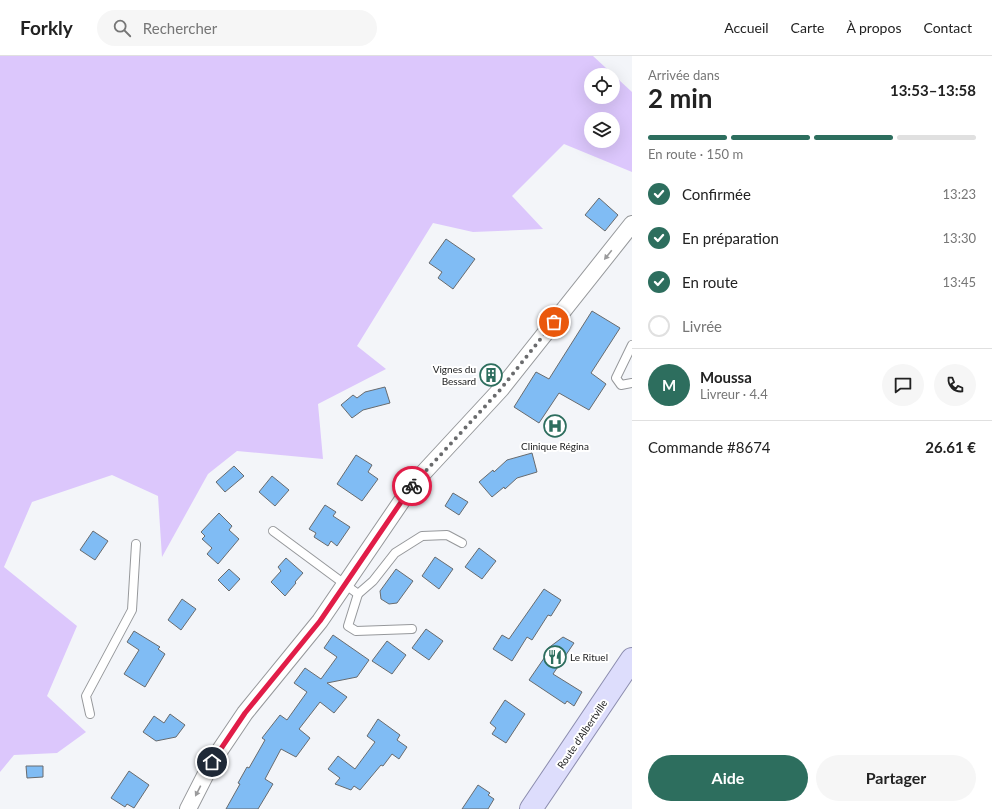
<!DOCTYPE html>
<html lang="fr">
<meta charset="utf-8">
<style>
:root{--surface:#fff;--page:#f6f6f6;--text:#222;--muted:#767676;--line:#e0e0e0;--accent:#2d6e5e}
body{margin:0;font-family:Lato,sans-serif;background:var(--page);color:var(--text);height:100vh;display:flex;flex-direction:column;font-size:15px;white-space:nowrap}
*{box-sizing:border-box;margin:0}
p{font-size:13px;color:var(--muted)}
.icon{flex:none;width:22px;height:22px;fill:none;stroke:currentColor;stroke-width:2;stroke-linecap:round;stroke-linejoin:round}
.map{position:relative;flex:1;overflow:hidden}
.sheet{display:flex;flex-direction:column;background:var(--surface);width:360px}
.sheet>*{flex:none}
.tools{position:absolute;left:584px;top:12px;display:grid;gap:8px}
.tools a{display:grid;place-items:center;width:36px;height:36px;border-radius:50%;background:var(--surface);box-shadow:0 4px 16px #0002;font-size:20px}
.pin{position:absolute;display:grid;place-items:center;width:34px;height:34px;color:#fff;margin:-17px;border:2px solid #fff;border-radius:50%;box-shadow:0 1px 4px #0007}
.courier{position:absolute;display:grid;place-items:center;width:40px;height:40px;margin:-20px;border:3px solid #e11d48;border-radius:50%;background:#fff;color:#222;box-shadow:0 1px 5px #0007}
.overview em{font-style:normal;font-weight:700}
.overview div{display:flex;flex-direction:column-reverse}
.overview{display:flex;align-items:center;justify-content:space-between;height:68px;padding:0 16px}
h1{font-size:26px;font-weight:700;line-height:30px}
.bar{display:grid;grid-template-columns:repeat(4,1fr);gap:6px 4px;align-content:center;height:48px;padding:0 16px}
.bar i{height:5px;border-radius:3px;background:var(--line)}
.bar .on{background:var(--accent)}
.bar p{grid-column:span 4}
.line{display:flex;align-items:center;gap:10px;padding:0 16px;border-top:1px solid var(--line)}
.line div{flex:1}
.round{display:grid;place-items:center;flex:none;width:42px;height:42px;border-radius:21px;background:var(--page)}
ol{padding:0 16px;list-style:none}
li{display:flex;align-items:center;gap:12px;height:44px}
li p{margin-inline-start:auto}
li .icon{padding:4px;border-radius:50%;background:var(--accent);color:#fff;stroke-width:4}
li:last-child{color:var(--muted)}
li i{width:22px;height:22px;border:2px solid var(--line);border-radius:50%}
.button{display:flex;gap:8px;margin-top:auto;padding:8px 16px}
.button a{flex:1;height:46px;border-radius:24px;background:var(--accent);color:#fff;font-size:16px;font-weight:700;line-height:46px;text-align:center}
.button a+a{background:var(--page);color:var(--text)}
header{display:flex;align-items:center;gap:24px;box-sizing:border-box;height:56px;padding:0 20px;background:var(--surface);border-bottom:1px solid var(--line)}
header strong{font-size:19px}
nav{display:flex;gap:22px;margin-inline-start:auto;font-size:14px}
.search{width:280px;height:36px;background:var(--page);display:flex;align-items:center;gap:10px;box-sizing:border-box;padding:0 14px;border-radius:22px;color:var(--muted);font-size:15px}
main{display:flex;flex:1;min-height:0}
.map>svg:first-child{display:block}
.green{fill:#dcc7fc;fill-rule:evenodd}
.building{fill:#80bcf4;stroke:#686b6e}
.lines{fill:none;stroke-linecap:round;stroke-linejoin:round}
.lane-casing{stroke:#96989b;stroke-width:10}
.street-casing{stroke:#96989b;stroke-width:18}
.primary-casing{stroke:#8c8dae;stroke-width:24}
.lane{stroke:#fff;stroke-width:8}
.street{stroke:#fff;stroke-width:16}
.primary{stroke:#ddddfc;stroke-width:22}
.oneway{fill:#9b9b9c}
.done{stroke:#6a6b6d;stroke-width:4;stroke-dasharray:0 7.2}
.route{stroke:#e11d48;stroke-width:5}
.labels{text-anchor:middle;stroke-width:4;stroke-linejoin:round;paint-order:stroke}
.poi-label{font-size:10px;fill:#202122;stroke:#fff;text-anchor:end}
.street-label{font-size:10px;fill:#202122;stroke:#fff}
</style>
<header>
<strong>Forkly</strong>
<div class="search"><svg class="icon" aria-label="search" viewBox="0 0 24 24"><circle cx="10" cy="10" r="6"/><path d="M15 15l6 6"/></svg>Rechercher</div>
<nav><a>Accueil</a><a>Carte</a><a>À propos</a><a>Contact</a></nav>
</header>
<main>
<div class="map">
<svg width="632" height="753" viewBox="0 0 632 753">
<rect width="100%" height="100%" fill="#f3f5f9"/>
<path class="green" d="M0,0h593l39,36v80l-68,-28 -52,52 31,33 -70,3 -40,-9 -76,123 29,23 -68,35 5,55 -86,-8 -29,23 -46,83 -4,-61 -46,-21 -80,27 -28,65 73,59 -30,70 39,36 -29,21 -43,2 -14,17zM591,19h22v22h-22zM591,63h22v22h-22z"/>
<g class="building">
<path d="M599,142l19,17 -13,16 -20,-16z"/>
<path d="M446,183l29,20 -22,30 -15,-11 4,-6 -13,-9z"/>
<path d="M592,255l28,17 -29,45 15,11 -17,26 -30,-17 -20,30 -25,-16 22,-35 13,7z"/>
<path d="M385,331l5,16 -27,7 -11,8 -11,-13 12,-10 4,3 8,-6z"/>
<path d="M532,397l5,19 -20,6 -12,11 -1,-2 -12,10 -13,-15 14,-12 1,2 13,-12z"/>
<path d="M356,399l16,10 -4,7 10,7 -16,22 -25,-17z"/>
<path d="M234,410l10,10 -19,16 -9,-10z"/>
<path d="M272,420l17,14 -14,16 -16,-14z"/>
<path d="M453,437l15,9 -9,13 -14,-9z"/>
<path d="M325,449l11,7 -3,4 17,11 -13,19 -6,-5 -3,5 -14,-9 2,-4 -7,-4z"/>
<path d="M219,457l13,13 -3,4 10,9 -21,25 -11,-10 5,-6 -10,-9 3,-3 -4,-4z"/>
<path d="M93,475l15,10 -13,19 -15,-10z"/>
<path d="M479,492l17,13 -14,18 -17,-12z"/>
<path d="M435,501l18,12 -14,20 -17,-13z"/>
<path d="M286,502l17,15 -8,9 1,1 -11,13 -14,-14 10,-11 -3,-4z"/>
<path d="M229,513l11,10 -11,12 -11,-11z"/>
<path d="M396,513l17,12 -16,22 -8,1 -8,-5 -1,-8z"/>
<path d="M544,533l17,11 -10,16 -3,-1 -16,25 -5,-3 -15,24 -19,-12 9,-14 7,4z"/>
<path d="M182,543l14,10 -15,21 -13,-10z"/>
<path d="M426,573l17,12 -14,19 -17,-12z"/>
<path d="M134,575l26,16 -2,2 7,5 -20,33 -21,-13 15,-24 -12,-8z"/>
<path d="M333,579l36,25 -12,17 -30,6 20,14 -13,16 -14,-11 -21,27 11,9 -14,19 -15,-8 -16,30 8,5 -15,25h-32l14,-25 -2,-1 9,-16 2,1 16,-28 -3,-2 18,-23 7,5 20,-28 -13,-9 11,-15 16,11 16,-22 -13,-9z"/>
<path d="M563,581l11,6 -21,31 29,18 -8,14 -7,-5 -2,3 -36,-24 20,-29 -2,-2z"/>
<path d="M387,585l19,14 -14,19 -20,-13z"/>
<path d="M505,644l20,14 -19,29 -14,-9 4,-6 -6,-5z"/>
<path d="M170,658l15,11 -9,12 -20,4 -13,-9 11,-16 10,7z"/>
<path d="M378,663l22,16 -3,5 10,7 -8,12 -7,-5 -9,12 -2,-1 -21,25 -6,-4 -3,4 -16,-6 5,-6 -12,-9 10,-13 17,13 20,-27 -8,-6z"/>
<path d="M26,710h17v11l-16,1z"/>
<path d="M129,715l20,14 -15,23 -7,-4 -2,3 -14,-9z"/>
<path d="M478,729l12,8 -2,2 6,4 -6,10h-26z"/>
</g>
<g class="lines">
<g class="lane-casing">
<g id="lane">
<path d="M632,289l-16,33 5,7 11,-2"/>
<path d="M273,475l85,63 15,-13 22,-28 27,-17 25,-1 15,8"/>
<path d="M358,538l-10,32 8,5 56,-2"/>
<path d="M90,658l-4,-18 46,-86 4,-66"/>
</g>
</g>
<g class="street-casing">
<path id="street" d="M188,753l24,-47 33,-49 75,-92 94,-138 87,-94 131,-165"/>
</g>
<g class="primary-casing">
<path id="primary" d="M531,753l101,-150"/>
</g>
<use href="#lane" class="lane"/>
<use href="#street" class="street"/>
<use href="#primary" class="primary"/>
</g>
<defs><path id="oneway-solid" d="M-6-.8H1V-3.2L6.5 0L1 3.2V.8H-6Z"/></defs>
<g class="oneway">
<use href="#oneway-solid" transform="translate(608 199) rotate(129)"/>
<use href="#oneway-solid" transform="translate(198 735) rotate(117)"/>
</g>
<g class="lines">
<path class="done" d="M412,430l88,-96 54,-68"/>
<path class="route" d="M212,706l33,-49 75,-92 92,-135"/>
</g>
<defs>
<g id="building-ring" transform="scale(1.15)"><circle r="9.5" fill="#fff" stroke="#2d6e5e" stroke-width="1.5"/><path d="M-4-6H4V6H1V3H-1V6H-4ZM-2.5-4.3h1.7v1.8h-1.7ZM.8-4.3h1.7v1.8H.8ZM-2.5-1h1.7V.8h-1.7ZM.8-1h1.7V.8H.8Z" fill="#2d6e5e"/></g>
<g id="hospital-ring" transform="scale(1.15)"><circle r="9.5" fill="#fff" stroke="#2d6e5e" stroke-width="1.5"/><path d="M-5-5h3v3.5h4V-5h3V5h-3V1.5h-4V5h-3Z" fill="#2d6e5e"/></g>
<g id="restaurant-ring" transform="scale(1.15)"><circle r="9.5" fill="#fff" stroke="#2d6e5e" stroke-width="1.5"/><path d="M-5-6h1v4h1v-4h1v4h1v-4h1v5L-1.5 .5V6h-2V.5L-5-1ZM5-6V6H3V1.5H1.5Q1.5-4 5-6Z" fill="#2d6e5e"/></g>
</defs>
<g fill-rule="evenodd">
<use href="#building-ring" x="491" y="319"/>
<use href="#hospital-ring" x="555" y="370"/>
<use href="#restaurant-ring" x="555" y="601"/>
</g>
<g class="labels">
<g class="poi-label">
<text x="476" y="317">Vignes du<tspan x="476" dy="12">Bessard</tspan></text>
<text x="555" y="394" text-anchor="middle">Clinique Régina</text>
<text x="570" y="605" text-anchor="start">Le Rituel</text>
</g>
<g class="street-label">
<text transform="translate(582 678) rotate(-56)" y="4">Route d'Albertville</text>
</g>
</g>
</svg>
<div class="tools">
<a><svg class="icon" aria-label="locate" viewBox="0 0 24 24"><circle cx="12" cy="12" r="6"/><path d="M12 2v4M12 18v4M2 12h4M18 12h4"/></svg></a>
<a><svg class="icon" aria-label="layers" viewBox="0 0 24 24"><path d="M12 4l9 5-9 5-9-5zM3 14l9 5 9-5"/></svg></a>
</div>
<div class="pin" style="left:554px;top:266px;background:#ea580c"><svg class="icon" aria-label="bag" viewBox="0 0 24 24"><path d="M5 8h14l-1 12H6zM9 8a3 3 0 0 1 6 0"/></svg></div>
<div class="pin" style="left:212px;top:706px;background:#1f2937"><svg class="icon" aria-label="home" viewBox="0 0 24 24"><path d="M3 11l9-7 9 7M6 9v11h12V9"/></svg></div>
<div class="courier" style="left:412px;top:430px"><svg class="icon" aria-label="bike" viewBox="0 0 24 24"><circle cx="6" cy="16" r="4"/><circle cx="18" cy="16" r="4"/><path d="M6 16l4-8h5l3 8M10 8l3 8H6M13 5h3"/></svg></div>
</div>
<section class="sheet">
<div class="overview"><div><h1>2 min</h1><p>Arrivée dans</p></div><em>13:53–13:58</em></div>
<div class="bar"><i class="on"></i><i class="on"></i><i class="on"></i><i></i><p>En route · 150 m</p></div>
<ol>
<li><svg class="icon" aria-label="check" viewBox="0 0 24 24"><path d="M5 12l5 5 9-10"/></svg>Confirmée<p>13:23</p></li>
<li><svg class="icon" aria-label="check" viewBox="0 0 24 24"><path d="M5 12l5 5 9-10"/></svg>En préparation<p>13:30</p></li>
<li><svg class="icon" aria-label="check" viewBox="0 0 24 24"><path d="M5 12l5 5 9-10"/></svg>En route<p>13:45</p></li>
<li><i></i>Livrée</li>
</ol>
<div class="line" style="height:72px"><b class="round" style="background:var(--accent);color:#fff">M</b><div><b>Moussa</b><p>Livreur · 4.4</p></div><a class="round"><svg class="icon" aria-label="chat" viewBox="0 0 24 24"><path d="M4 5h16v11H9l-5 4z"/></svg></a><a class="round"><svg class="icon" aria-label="phone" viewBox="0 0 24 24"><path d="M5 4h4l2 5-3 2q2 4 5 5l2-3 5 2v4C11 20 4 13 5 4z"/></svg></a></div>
<div class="line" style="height:52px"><div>Commande #8674</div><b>26.61 €</b></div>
<div class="button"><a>Aide</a><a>Partager</a></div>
</section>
</main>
